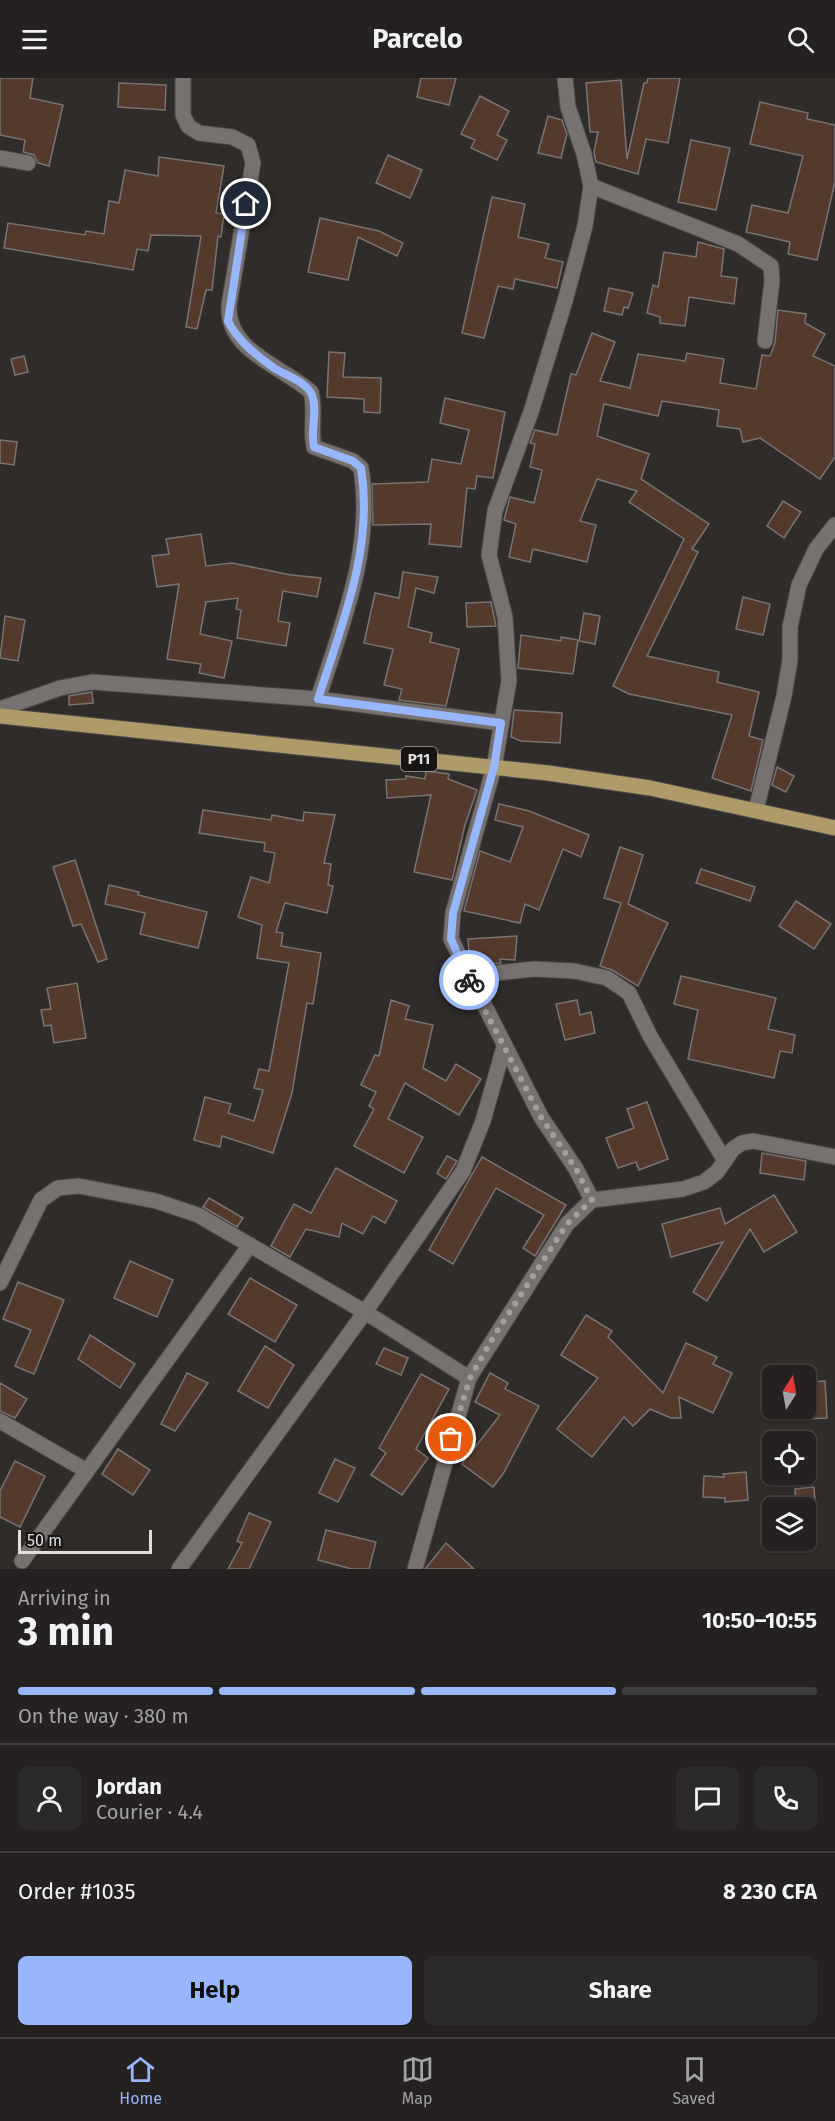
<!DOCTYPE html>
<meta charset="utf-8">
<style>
:root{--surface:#242120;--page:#2c2929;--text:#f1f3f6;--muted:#a3a3a5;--line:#413e3e;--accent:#98b6fd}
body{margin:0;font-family:"Fira Sans",sans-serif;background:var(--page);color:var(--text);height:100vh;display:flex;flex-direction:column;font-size:22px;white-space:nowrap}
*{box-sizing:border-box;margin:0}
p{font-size:20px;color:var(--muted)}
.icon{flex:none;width:33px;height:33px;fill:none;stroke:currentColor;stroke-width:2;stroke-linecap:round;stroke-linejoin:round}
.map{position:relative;height:1491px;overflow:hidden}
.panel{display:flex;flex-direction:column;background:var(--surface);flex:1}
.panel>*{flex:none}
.needle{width:39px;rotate:11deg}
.fabs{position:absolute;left:762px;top:1287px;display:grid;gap:12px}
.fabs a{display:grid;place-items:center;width:54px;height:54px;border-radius:9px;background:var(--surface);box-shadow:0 2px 4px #0004,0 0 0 2px var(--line);font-size:30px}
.scale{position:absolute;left:18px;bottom:15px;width:134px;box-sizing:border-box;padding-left:6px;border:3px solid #e1dfdd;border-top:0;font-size:16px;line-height:21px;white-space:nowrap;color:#e1dfdd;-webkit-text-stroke:4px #171514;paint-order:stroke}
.pin{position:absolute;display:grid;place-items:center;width:51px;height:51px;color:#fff;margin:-26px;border:3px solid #fff;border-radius:50%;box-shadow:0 2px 6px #0007}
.courier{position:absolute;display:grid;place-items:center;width:60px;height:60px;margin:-30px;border:4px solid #98b6fd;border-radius:50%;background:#fff;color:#222;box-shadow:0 2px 8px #0007}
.headline em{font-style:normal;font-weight:700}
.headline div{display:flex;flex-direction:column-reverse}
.headline{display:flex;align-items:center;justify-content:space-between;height:102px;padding:0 18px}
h1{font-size:39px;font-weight:700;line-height:45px}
.bar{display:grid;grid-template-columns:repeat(4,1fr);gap:9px 6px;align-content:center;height:72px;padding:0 18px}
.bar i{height:8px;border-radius:4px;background:var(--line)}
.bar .active{background:var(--accent)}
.bar p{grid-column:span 4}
.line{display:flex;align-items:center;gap:15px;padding:0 18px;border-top:2px solid var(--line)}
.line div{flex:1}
.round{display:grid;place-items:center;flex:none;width:63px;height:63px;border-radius:9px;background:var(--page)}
.primary-button{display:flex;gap:12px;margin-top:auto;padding:12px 18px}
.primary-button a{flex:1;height:69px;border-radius:9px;background:var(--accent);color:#111;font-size:24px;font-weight:700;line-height:69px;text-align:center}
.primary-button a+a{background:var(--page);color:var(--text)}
header{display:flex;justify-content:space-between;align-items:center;height:78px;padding:0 18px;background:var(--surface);font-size:27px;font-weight:700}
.dock{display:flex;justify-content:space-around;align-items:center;height:84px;border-top:2px solid var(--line);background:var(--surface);font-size:16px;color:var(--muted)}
.dock a{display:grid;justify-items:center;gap:3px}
.dock .active{color:var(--accent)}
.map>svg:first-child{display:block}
.building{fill:#543a2c;stroke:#787471;stroke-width:1.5}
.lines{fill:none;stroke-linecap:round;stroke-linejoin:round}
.minor-casing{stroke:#4c4948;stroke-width:17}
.major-casing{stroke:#4c4948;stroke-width:17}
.minor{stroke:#777270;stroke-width:15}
.major{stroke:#ae9b69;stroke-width:15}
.done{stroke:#a3a09e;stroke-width:6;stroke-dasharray:0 10.8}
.route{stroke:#98b6fd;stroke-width:8}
.labels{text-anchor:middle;stroke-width:6;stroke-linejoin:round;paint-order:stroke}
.shield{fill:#171514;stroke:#a4a2a1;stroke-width:1.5}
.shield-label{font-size:15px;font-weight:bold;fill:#e1dfdd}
</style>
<header><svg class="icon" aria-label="menu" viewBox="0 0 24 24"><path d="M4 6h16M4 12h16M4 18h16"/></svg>Parcelo<svg class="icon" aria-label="search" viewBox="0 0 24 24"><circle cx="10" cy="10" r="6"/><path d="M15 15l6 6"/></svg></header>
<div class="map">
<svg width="835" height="1491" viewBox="0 0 835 1491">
<rect width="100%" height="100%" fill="#302c2a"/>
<g class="building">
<path d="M0,0h33l-3,20 33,7 -14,61 -11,-3 -4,-8 -11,-3 2,-12 -25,-5z"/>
<path d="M421,0h35l-7,27 -32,-8z"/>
<path d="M648,0h32l-12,65 -22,-4 -8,35 -42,-12 -2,-10 4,-20h-8l-4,-49 35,-3 6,79 17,-76h3z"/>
<path d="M119,5l47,2 -1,25 -47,-3z"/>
<path d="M480,18l29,15 -12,24 10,5 -10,20 -26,-12 4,-8 -14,-6z"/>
<path d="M760,24l48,11 -1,6 28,6v57l-18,78 -29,-6 2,-12 -44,-10 6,-27 36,8 15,-57 -53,-12z"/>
<path d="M548,38l14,4 5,14 -6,24 -23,-5z"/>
<path d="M691,62l39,8 -14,62 -38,-8z"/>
<path d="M388,77l34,15 -12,28 -34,-15z"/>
<path d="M159,79l65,9 -8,47 8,1 -3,23 -3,-1 -6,54h-6l-9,39 -11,-2 15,-91 -50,-1 -3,16 -11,-2 -4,21 -129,-22 4,-25 77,12 1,-4 18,3 5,-33 10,2 6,-33 33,6z"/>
<path d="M492,119l33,7 -7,33 31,7 -4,14 18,4 -6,26 -42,-9 -2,10 -15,-3 -14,52 -22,-5z"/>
<path d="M320,140l59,13 24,12 -6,13 -39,-19 -10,43 -40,-8z"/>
<path d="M698,164l26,7 -3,27 16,2 -3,26 -45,-7 -4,29 -25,-3v-6l-13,-4 6,-28 5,2 6,-35 32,5z"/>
<path d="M609,210l24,5 -5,15 -4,-1 -2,8 -18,-4z"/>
<path d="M778,232l28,4 -1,9 20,11 -12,22 22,10v91l-15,22 -60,-41 -17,4 -3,-13 -23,-3 2,-16 -57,-9 -4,15 -54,-12 -7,32 52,18 -8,25 68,45 -17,25 6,3 -51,104 72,16 -2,10 42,10 -10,44 14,4 -12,51 -39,-13 20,-63 -103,-21 -16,-8 71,-147 -55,-37 8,-11 -40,-12 -17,42 16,4 -9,37 -54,-13 -3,13 -21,-5 7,-33 -12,-4 6,-23 24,6 8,-33 -12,-3 5,-23 -5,-1 5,-13 22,5 14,-61 5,1 16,-42 23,9 -15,39 30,7 8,-34 47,7 2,-8 37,6 -4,24 36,6 6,-34 8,1 5,-13z"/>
<path d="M329,274l16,1 -2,24 38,1 -1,35 -16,-1v-13l-37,-2z"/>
<path d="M24,278l4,16 -13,3 -4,-16z"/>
<path d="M445,320l60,14 -12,66 -16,-2 -2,13 -8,-1 -6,59 -32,-3 2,-20 -58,1 -1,-41 56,-2 4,-23 29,5 8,-34 -29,-7z"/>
<path d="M0,362l17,2 -3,23 -14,-2z"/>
<path d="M783,423l18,11 -17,26 -17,-12z"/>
<path d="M201,456l5,32 26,-3 59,12 30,3 -4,19 -34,-6 -5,30 12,2 -4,23 -49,-8 4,-28 -5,-1 2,-11 -32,4 -6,32 32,7 -8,37 -25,-5 2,-9 -34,-5 12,-75 -22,3 -5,-31 17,-2 -3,-15z"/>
<path d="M403,494l35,5 -4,16 -18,-5 -8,39 24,6 -2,9 29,7 -13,57 -47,-6 3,-11 -18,-4 9,-36 -29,-6 11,-50 24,5z"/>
<path d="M743,519l27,7 -7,31 -27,-6z"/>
<path d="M491,524l5,24 -29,1 -1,-24z"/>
<path d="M584,535l16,3 -5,28 -16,-3z"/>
<path d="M5,538l20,4 -7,41 -18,-3z"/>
<path d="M521,557l40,6v-4l17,3 -5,34 -55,-6z"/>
<path d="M92,614l1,11 -24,2v-9z"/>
<path d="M514,632l48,3 -2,30 -39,-2 -10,-4z"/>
<path d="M777,689l17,9 -8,16 -14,-7z"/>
<path d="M426,693l23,3 -1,5 29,11 -12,35 -13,55 -38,-8 17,-77 -44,3 -1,-18 20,-1v-3l19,3z"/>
<path d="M499,726l30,7 60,24 -8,22 -18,-8 -24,61 -14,-6 -5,19 -56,-12 16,-60 30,11 13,-35 -28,-7z"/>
<path d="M203,732l68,10 1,-5 31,6 1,-9 31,3 -11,48 7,1 -3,21 5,1 -6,27 -42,-10 -9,29 7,1 -2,13 40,7 -8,51 -6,-1 -15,90 -19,60 -51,-17 -2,11 -26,-7 11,-43 26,7 -3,9 26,8 9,-31 -9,-2 5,-19 10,2 20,-108 -32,-5 5,-33 -24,-8 13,-40 18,6 6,-30 -11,-2 1,-8 -66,-10z"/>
<path d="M620,769l23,8 -15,49 40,19 -30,63 -26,-16 -12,-4 21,-63 -17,-5z"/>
<path d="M75,782l32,99 -9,3 -17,-38 -8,2 -20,-59z"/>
<path d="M701,791l54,18 -5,14 -54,-18z"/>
<path d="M109,807l30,7 -1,3 69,17 -9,36 -58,-14 5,-21 -40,-9z"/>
<path d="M796,823l35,23 -17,25 -35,-23z"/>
<path d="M517,858l-2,24 -15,-1 1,4 -26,2 -6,-12 -1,-14z"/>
<path d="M681,898l95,22 -8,31 27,6 -3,18 -12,-2 -6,27 -86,-19 10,-49 -24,-6z"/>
<path d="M77,905l9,55 -32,5 -3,-18 -7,1 -3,-16 10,-1 -4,-21z"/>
<path d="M391,922l18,6 -4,13 28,6 -10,43 23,13 10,-17 25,15 -22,36 -54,-32 -17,36 35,18 -19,36 -50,-27 20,-37 -5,-3 7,-14 -15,-7 14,-30 4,1z"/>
<path d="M577,922l3,15 11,-3 4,21 -30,7 -9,-36z"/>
<path d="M647,1024l21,57 -29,11 -3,-8 -18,6 -12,-30 28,-10 -7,-19z"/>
<path d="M762,1075l44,8 -2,19 -44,-7z"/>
<path d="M447,1078l10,5 -11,18 -9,-6z"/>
<path d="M482,1079l84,48 -31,51 -12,-8 21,-33 -48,-27 -43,76 -24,-14z"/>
<path d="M336,1090l61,33 -12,22 -12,-7 -10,18 -21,-11 -3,14 -33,-8 -16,28 -19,-11 23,-42 17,9z"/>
<path d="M774,1117l23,37 -33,20 -14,-23 -43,72 -14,-9 30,-50 -52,15 -9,-33 58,-16 5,16z"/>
<path d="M209,1120l34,20 -6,9 -34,-20z"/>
<path d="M130,1183l43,19 -16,37 -43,-19z"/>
<path d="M250,1200l47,27 -22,37 -47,-28z"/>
<path d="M18,1204l46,18 -30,74 -19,-8 16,-36 -28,-11z"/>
<path d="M586,1237l26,16 -4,6 55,56 23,-50 31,14 -4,7 19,9 -19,40 -34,-16 2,21h-10l-21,-9 -17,17 -9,-9 -32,40 -35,-28 41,-51 -37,-23z"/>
<path d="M90,1257l45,29 -15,24 -42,-29z"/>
<path d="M265,1268l29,19 -26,43 -30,-17z"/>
<path d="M384,1270l24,10 -7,17 -25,-11z"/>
<path d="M187,1295l21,10 -33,48 -14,-7z"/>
<path d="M490,1295l18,10 -3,6 34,17 -36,68 -10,13 -31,-23 38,-49 -25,-13z"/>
<path d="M421,1296l28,15 -33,60 12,9 -26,37 -31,-20 15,-22 -7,-5z"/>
<path d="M825,1303l2,37 -21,1v-37z"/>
<path d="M0,1305l27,16 -12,19 -15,-7z"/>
<path d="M118,1371l32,21 -17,25 -31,-21z"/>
<path d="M335,1381l20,9 -17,34 -19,-9z"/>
<path d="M15,1383l30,15 -25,51 -20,-10v-26z"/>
<path d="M746,1394l2,28 -23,2v-4l-22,-1 1,-21 20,1 -1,-3z"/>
<path d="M814,1409l1,14 -19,1 -1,-13z"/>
<path d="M249,1435l22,9 -22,47h-21l14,-26 -5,-2z"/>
<path d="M326,1452l50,12 -7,27h-17l-34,-9z"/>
<path d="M446,1465l28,26h-49z"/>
</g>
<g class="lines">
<g class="minor-casing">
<g id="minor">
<path d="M183,0v37l5,11 11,7 33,4 16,8 5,18 -24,142c-3,46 53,61 82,87 5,18 -1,36 3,55l39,14 8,7c13,80 -19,156 -43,231"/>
<path d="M565,0l3,29 16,47 7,32 -6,40 -20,75 -34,111 -36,99 -6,44 16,62 4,64 -15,86 -41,146 -2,26 90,178 35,52 16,31"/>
<path d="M0,80l28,5"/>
<path d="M591,108l147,58 33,22 1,15 -7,60"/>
<path d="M0,631l60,-21 32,-6 226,17 183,24"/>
<path d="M756,732l28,-114 6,-36v-33l9,-42 17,-36 19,-24"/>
<path d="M467,898l67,-7 40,2 33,7 22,15 21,43 75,125"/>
<path d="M0,1205l41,-83 17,-12 21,-2 77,15 42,14 167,97 104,66"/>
<path d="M0,1343l87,50"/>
<path d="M22,1483l228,-316"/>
<path d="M179,1491l186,-257 98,-141 20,-50 21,-74"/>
<path d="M415,1491l54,-191 98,-154 25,-24 91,-11 21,-7 13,-10 16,-23 9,-6 11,-2 82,16"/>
</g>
</g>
<g class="major-casing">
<path id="major" d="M0,638l548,57 102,15 185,40"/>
</g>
<use href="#minor" class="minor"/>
<use href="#major" class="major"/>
</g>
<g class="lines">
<path class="done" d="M451,1361l19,-61 24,-42 73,-112 25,-24 -16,-31 -35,-52 -72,-137"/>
<path class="route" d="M246,126l-18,117c9,19 28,34 46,47 11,7 33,14 38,27 6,16 -2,35 2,52l39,14 8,7c13,80 -19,156 -43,231l183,24 -7,44 -41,146 -2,26 18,41"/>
</g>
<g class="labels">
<rect class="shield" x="401" y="669" width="36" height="24" rx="4.5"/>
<g class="shield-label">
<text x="419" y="686">P11</text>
</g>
</g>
</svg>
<div class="fabs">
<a><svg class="needle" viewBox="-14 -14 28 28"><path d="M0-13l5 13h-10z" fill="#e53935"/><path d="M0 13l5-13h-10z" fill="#a3a3a5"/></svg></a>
<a><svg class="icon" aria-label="locate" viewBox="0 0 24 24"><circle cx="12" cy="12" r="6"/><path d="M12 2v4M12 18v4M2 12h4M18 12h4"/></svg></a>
<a><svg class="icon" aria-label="layers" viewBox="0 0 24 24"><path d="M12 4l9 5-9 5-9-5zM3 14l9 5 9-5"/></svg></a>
</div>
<div class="scale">50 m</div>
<div class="pin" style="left:451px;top:1361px;background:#ea580c"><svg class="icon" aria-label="bag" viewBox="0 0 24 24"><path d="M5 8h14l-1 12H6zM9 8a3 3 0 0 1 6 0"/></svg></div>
<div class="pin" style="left:246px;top:126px;background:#1f2937"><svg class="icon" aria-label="home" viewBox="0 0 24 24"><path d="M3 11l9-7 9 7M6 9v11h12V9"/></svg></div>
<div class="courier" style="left:469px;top:902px"><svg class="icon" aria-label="bike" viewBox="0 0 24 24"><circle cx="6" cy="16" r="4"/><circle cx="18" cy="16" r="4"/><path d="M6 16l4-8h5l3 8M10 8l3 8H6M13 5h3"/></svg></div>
</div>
<section class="panel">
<div class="headline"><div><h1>3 min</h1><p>Arriving in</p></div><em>10:50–10:55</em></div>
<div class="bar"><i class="active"></i><i class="active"></i><i class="active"></i><i></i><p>On the way · 380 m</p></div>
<div class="line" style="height:108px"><a class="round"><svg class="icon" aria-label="person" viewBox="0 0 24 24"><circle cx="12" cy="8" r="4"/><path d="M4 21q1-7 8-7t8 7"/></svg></a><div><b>Jordan</b><p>Courier · 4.4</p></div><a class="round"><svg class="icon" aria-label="chat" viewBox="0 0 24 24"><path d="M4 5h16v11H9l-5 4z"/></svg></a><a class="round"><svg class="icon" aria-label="phone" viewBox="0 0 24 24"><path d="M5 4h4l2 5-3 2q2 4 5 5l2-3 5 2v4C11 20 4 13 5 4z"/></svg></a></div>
<div class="line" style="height:78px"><div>Order #1035</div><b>8 230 CFA</b></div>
<div class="primary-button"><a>Help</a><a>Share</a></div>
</section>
<nav class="dock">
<a class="active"><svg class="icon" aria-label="home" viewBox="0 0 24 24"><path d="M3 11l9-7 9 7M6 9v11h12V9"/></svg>Home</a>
<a><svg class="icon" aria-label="map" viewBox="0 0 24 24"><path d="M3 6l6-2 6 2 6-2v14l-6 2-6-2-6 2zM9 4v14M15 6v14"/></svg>Map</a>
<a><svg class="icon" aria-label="saved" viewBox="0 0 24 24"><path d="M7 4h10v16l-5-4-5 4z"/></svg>Saved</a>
</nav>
